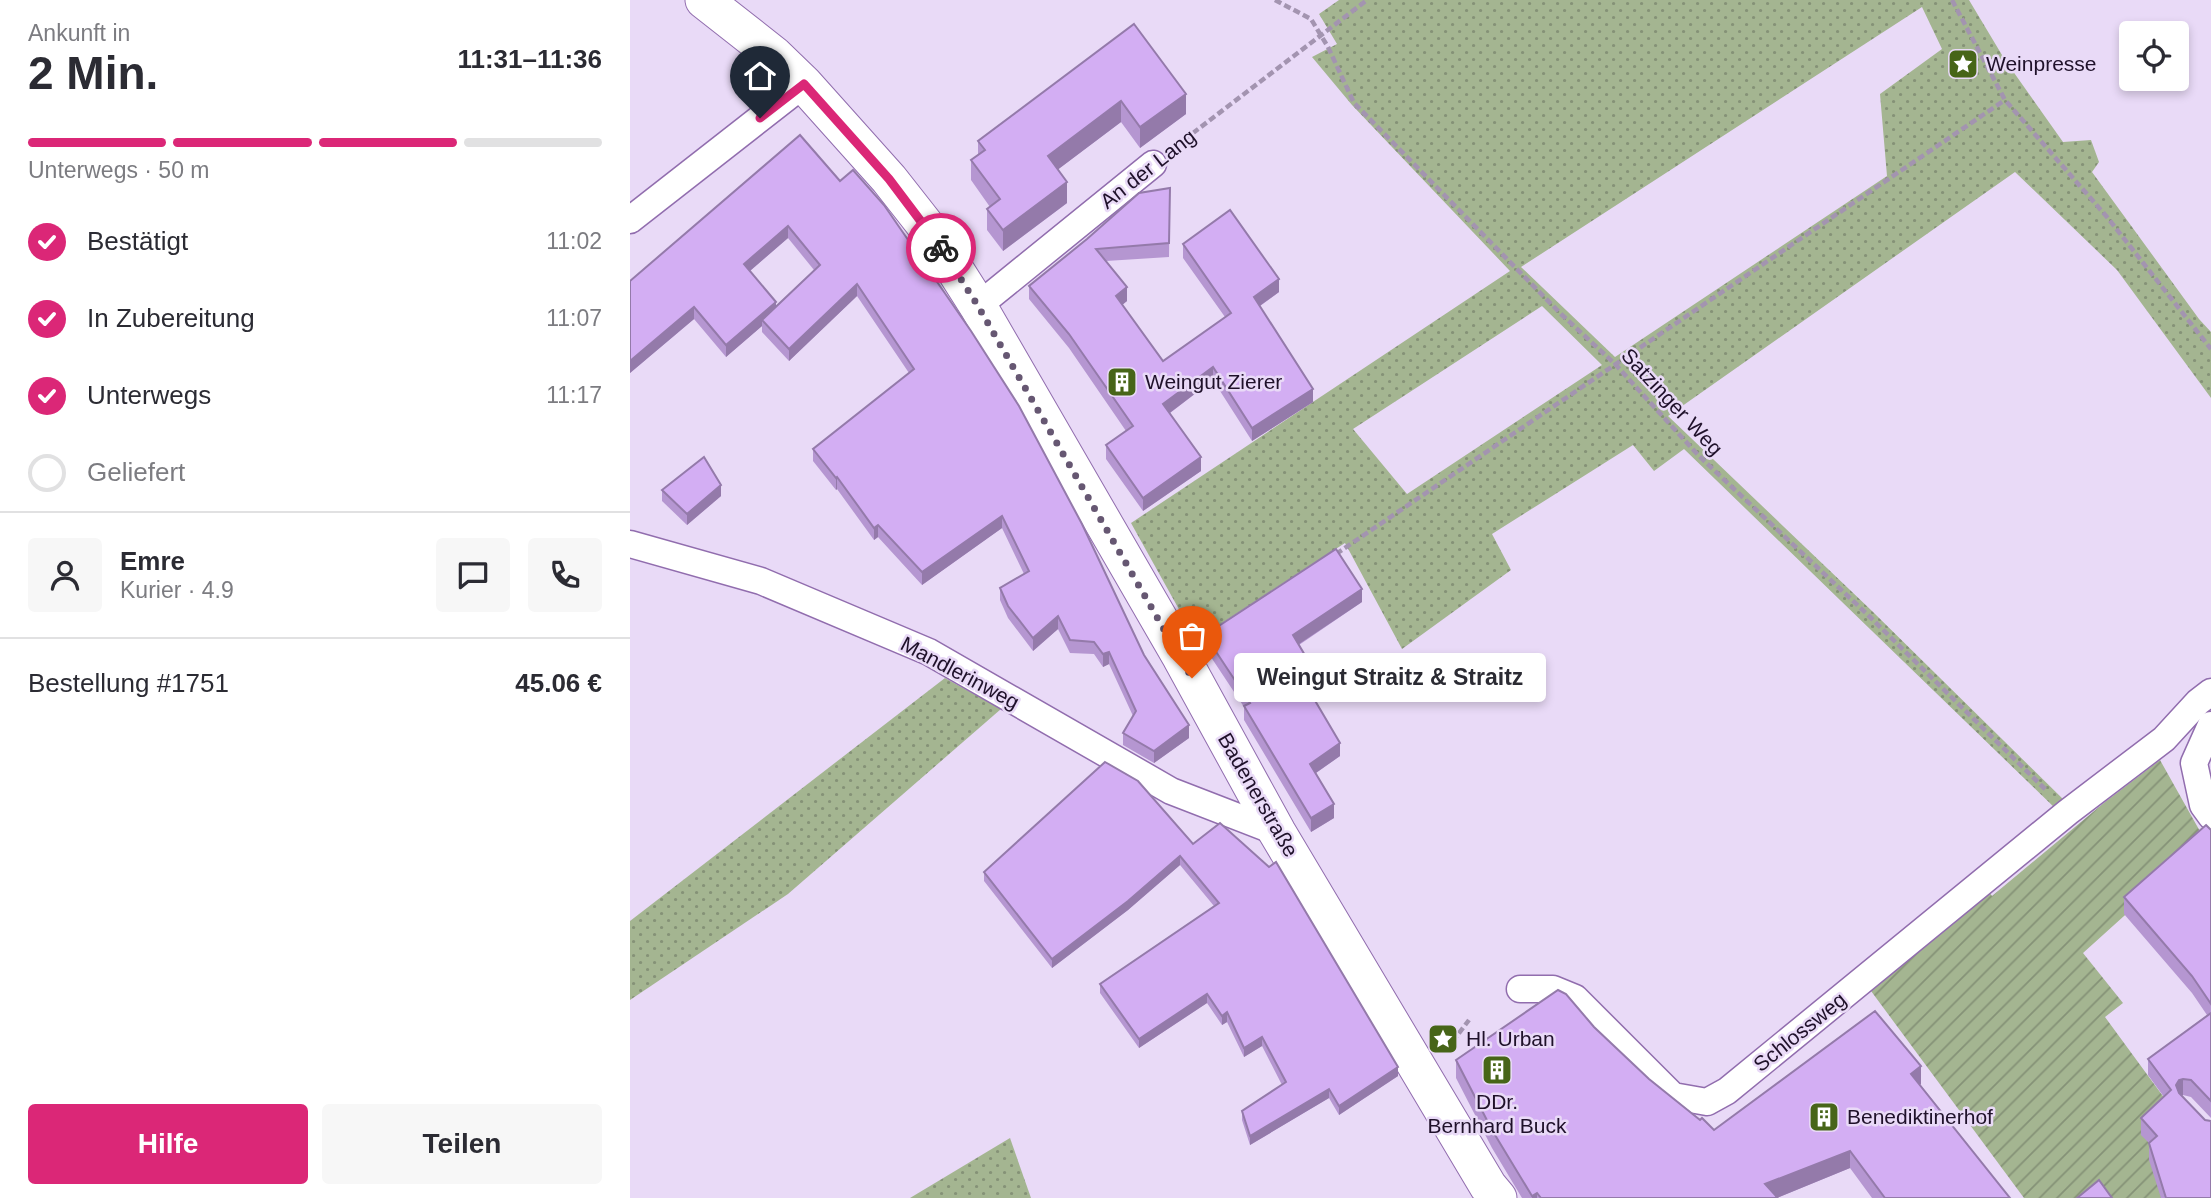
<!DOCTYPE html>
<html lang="de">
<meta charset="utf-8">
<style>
:root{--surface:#fff;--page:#f7f7f7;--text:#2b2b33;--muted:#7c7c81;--line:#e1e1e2;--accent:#db2777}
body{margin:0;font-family:Arial,sans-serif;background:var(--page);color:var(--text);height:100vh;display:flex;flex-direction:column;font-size:26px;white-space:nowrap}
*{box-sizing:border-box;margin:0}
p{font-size:23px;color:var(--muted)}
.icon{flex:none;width:38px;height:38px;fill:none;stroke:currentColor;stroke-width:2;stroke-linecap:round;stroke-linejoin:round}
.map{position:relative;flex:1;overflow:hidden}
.side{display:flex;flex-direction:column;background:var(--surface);width:630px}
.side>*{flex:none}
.tools{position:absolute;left:1489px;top:21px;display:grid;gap:14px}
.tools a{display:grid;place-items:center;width:70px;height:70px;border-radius:7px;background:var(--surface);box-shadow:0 4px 10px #0003;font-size:35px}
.pin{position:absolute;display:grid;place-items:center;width:60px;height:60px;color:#fff;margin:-72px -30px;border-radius:50% 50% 50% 0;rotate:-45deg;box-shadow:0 0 7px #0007}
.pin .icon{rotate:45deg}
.courier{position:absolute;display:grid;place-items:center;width:70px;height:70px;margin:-35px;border:5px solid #db2777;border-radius:50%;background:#fff;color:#222;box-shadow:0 2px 9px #0007}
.bubble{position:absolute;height:49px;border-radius:7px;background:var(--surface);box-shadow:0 4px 10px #0003;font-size:23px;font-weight:700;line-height:49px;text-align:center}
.headline em{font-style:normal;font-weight:700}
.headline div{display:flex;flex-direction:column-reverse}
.headline{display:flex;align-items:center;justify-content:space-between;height:119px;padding:0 28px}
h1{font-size:46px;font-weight:700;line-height:52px}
.bar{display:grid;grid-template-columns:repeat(4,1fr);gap:10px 7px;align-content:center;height:84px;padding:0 28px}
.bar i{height:9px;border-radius:5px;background:var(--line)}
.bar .selected{background:var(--accent)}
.bar p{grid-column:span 4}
.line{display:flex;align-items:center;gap:18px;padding:0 28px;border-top:2px solid var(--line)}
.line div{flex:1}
.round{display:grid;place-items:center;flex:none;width:74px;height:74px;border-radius:7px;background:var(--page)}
ol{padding:0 28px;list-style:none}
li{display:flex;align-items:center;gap:21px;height:77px}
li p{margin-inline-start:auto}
li .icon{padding:7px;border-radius:50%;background:var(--accent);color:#fff;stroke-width:4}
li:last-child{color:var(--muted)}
li i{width:38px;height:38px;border:4px solid var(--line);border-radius:50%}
.primary-button{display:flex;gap:14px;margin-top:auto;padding:14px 28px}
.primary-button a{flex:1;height:80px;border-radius:7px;background:var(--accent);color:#fff;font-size:28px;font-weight:700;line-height:80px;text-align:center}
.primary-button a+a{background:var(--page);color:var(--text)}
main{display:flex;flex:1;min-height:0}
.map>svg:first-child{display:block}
.grass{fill:url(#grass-dots);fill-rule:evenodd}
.garden{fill:url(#garden-furrows)}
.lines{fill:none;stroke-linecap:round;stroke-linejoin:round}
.street-casing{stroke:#916dae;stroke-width:29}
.secondary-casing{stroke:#916dae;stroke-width:39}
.path{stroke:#a394b0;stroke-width:4.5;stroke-dasharray:7 3.5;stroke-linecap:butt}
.street{stroke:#fff;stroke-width:26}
.secondary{stroke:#fff;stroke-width:37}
.wall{fill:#b596d1;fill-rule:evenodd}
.shaded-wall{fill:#947aaa}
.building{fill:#d3aef3;stroke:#947aaa;stroke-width:2}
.done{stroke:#665772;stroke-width:7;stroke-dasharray:0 12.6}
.route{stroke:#db2777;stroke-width:9}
.labels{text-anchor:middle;stroke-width:5;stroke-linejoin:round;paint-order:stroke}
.poi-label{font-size:21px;fill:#1f112a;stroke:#e9daf7;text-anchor:start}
.street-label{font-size:21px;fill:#1f112a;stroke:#e9daf7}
</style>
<main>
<section class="side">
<div class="headline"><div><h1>2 Min.</h1><p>Ankunft in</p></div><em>11:31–11:36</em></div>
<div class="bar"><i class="selected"></i><i class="selected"></i><i class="selected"></i><i></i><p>Unterwegs · 50 m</p></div>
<ol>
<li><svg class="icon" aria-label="check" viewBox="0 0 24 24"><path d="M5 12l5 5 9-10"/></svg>Bestätigt<p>11:02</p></li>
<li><svg class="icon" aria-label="check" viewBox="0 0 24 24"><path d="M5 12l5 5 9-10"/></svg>In Zubereitung<p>11:07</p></li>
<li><svg class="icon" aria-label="check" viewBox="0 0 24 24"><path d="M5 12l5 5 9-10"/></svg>Unterwegs<p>11:17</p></li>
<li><i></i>Geliefert</li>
</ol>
<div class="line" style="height:126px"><a class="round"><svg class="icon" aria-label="person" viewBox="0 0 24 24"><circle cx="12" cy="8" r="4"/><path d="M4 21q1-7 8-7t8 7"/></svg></a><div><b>Emre</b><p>Kurier · 4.9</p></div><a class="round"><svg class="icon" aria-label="chat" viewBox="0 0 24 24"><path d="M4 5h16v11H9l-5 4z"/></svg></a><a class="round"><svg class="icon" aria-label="phone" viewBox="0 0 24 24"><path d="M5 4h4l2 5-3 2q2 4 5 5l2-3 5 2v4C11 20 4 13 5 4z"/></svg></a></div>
<div class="line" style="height:91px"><div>Bestellung #1751</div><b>45.06 €</b></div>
<div class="primary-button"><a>Hilfe</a><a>Teilen</a></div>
</section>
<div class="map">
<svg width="1581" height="1198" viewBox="0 0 1581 1198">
<defs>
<pattern id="grass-dots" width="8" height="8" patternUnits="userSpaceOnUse" patternTransform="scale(1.75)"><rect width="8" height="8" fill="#a4b591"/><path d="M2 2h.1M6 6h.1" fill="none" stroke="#859277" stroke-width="1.8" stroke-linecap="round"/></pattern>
<pattern id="garden-furrows" width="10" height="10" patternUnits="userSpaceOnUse" patternTransform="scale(1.75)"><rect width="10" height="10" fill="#a4b591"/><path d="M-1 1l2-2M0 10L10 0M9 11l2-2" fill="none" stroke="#859277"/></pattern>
</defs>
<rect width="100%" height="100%" fill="#e9daf7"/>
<g class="grass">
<path d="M709,0h630l36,60 58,82 28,-2 8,22 -7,10 107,147 12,13v66l-94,-128 -102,-98 -347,244 204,195 197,194 -10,7 -375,-363 -30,22 -21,-26 -141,89 19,36 -109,79 -57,-106 -149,97 -65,-117 379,-252 -158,-166 -40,-48 25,-13 -18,-30zM1292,7l20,42 -62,45 7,82 -272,181 -94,-90zM912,306l60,59 -195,129 -54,-65z"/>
<path d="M315,678l56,31 -213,185 -158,106v-79z"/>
<path d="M380,1138l21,60h-121z"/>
</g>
<path class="garden" d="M1530,760l46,82 -123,111 40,50 -18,14 63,86 -11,49 36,46h-169l-153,-207 118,-99 3,4 113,-94z"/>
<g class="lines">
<g class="street-casing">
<g id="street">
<path d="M0,220l174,-136"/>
<path d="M348,306l175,-142"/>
<path d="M0,544l131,37 168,71 242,139 106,41"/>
<path d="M1581,725l-17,38 9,42 8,11"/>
<path d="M890,989h33l22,9 98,98 34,6 20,-11 341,-279 96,-73 34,-37 13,-10"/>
</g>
</g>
<g class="secondary-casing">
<path id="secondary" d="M74,0l70,55 30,29 85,95 44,56 45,71 203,351 96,175 211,354 10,12"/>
</g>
<g class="path">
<path d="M645,0l36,19 17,28 26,56 207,211 54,50 84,92 170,160 178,175"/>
<path d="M1322,0l53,100 102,117 104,132"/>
<path d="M546,146l191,-146"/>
<path d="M706,554l669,-454"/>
<path d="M816,1050l23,-30"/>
</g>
<use href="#street" class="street"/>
<use href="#secondary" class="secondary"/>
</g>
<g class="wall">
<path d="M504,24l52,90 -46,34 -19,-26 -64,48 10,33 -64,48 -16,-21v-21l3,-2 -19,-27v-20l7,-5v-14z"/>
<path d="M170,135l344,520 45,83 -35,25 -31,-18v-12l10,-17 -24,-52 -6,3 -9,-13 -24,-1 -12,-24 -25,22 -25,-33 -8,-18v-12l24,-14 -22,-46 -80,57 -44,-48 -4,3 -37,-51 -1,1 -23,-29v-12l96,-76 -52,-77 -68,65 -27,-29v-6l-36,31 -32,-38 -64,54v-92zM158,238l26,32 -38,36 -26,-35z"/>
<path d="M540,188l-1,69 -63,4 21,40 -5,4 41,56 62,-44 -42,-59v-14l96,48 -19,14 53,96 -61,39 -39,-61 -43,33 31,58 -58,40 -37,-52v-14l20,-14 -57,-83 -40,-49v-13z"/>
<path d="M32,490l59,6 -34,29 -25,-24z"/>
<path d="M732,602l-63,43 10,30 -7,5 38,76 -24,17 18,45 -23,14 -67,-112v-13l-39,-59v-13z"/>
<path d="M475,762l293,314 -59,39 -10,-17 -79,47 -8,-25v-9l40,-26 -20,-39 -18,11 -17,-35 -5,3 -15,-22 -68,45 -39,-55v-9l114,-78 -34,-41 -52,45 -76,58 -68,-87v-9z"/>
<path d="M1581,830v288l-20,-21 -8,-2 -1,1 29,102h-50l-12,-38v-17l-8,-8v-17l23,-21 -16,-22v-16l59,-44 -15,-22 -68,-79v-17z"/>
<path d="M964,1027l55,52 65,51 207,-46h-1l90,114h-138l-22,-30 -73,30h-255l-30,-50 -36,-70v-18z"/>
</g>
<g class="shaded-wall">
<path d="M556,94v20l-46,34v-21z"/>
<path d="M491,101v21l-73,55v-21z"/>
<path d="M437,182v21l-64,48v-21z"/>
<path d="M158,226v12l-44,38v-12z"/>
<path d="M649,279v13l-25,18v-13z"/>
<path d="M227,284v12l-68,65v-12z"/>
<path d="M497,287v14l-11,9v-14z"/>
<path d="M146,302v12l-14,6v6l-36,31v-12z"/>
<path d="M64,307v12l-64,54v-12z"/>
<path d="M583,367v13l-50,38v-14z"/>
<path d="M683,389v13l-61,39v-13z"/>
<path d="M571,457v14l-58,40v-13z"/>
<path d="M207,477v12l-1,1v-12z"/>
<path d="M91,485v11l-34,29v-11z"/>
<path d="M372,516v12l-80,57v-13z"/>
<path d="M248,525v12l-4,3v-12z"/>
<path d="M732,589v13l-69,46v-13z"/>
<path d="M428,616v13l-25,22v-13z"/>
<path d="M479,652v12l-6,3v-13z"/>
<path d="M679,662v13l-12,9v-14z"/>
<path d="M559,725v13l-35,25v-12z"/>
<path d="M710,743v13l-30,21v-13z"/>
<path d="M704,804v14l-23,14v-14z"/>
<path d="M550,856v9l-52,45 -76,58v-9z"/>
<path d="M577,994v9l-68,45v-9z"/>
<path d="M597,1012v10l-5,3v-9z"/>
<path d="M632,1037v9l-18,11v-9z"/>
<path d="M1291,1066v18l-10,7v-17z"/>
<path d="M768,1067v9l-59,39v-9z"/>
<path d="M1553,1079v16l-4,2 -3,-12 3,-5z"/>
<path d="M699,1089v9l-79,47v-9z"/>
<path d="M1220,1151v17l-73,30h-12v-14z"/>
<path d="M907,1193v5h-5v-2z"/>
</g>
<g class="building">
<path d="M504,24l52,70 -46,33 -19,-26 -73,55 19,26 -64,48 -16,-21 13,-10 -29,-39 14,-10 -7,-9z"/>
<path d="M170,135l40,46 13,-11 31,35 87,126 48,75 63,118 62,131 45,70 -35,26 -31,-18 13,-22 -27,-59 -6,2 -9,-12 -24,-2 -12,-24 -25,22 -25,-32 -8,-18 29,-17 -27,-55 -80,56 -44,-47 -4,3 -37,-51 -1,1 -23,-29 101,-80 -57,-85 -68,65 -27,-29 58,-55 -32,-39 -44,38 32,38 -50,43 -32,-38 -64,54v-80z"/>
<path d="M540,188l-1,55 -73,6 31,38 -11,9 47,65 68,-48 -48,-69 47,-34 49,69 -25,18 59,92 -61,39 -39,-61 -50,37 38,53 -58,41 -37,-53 27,-19 -64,-92 -40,-48 58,-47 52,-46z"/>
<path d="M74,457l17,28 -34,29 -25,-24z"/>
<path d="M706,549l26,40 -69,46 16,27 -12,8 43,73 -30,21 24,40 -23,14 -67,-112 6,-3 -45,-68z"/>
<path d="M475,762l33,19 55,63 27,-21 49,44 7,-5 122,205 -59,39 -10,-17 -79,47 -8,-25 44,-29 -24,-45 -18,11 -17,-36 -5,4 -15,-22 -68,45 -39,-55 119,-81 -39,-47 -52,45 -76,58 -68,-87z"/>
<path d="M1576,825l5,5v174l-19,-28 -68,-79z"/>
<path d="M928,990l8,4 28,33 55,52 51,41 2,-2 12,12 161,-119 46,55 -10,8 99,124h-125l-35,-47 -85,33 12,13 -2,1h-234l-4,-5 -5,3 -40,-66 -36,-70z"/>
<path d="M1581,1013v88l-20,-21 -8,-1 -4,1 -3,5 3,8 26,27 6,1v77h-45l-17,-55 8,-7 -16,-18 30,-28 -23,-31z"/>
<path d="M1469,1180l13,18h-35z"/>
</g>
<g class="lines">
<path class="done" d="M311,248l37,58 214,372"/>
<path class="route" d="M130,118l44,-34 85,95 52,69"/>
</g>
<defs>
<g id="sight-square" transform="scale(1.575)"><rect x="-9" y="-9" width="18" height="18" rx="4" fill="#476518" stroke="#e9daf7"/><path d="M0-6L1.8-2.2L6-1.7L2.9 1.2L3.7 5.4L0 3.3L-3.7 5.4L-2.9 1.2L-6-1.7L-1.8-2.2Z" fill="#fff"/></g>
<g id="building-square" transform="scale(1.575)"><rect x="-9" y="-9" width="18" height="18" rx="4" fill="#476518" stroke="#e9daf7"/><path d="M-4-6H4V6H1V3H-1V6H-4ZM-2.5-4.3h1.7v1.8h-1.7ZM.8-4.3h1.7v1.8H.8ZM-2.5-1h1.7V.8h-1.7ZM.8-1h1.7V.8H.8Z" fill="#fff"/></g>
</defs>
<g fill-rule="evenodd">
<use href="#sight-square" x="1333" y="64"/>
<use href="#building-square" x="492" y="382"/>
<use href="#sight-square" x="813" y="1039"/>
<use href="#building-square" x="867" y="1070"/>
<use href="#building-square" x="1194" y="1117"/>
</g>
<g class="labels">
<g class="poi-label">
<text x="1356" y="71">Weinpresse</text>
<text x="515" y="389">Weingut Zierer</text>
<text x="836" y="1046">Hl. Urban</text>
<text x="867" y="1109" text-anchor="middle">DDr.<tspan x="867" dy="24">Bernhard Buck</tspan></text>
<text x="1217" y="1124">Benediktinerhof</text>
</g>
<g class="street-label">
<text transform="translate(518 169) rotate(-38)" y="7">An der Lang</text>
<text transform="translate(1042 402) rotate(47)" y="7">Satzinger Weg</text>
<text transform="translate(330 673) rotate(28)" y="7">Mandlerinweg</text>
<text transform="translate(628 795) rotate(60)" y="7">Badenerstraße</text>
<text transform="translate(1170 1032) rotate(-39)" y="7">Schlossweg</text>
</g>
</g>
</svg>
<div class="tools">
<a><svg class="icon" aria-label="locate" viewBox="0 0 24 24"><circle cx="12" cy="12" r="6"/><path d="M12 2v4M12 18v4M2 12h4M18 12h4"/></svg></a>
</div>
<div class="pin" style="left:562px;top:678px;background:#ea580c"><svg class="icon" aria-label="bag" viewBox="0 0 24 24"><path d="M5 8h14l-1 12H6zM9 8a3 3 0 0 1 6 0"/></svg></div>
<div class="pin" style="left:130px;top:118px;background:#1f2937"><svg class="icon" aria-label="home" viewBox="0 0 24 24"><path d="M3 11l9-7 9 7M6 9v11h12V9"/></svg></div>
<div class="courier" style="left:311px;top:248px"><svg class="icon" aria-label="bike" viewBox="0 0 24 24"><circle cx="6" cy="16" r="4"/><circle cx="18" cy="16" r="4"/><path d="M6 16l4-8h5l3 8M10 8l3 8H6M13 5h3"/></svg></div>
<div class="bubble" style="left:604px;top:653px;width:312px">Weingut Straitz &amp; Straitz</div>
</div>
</main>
